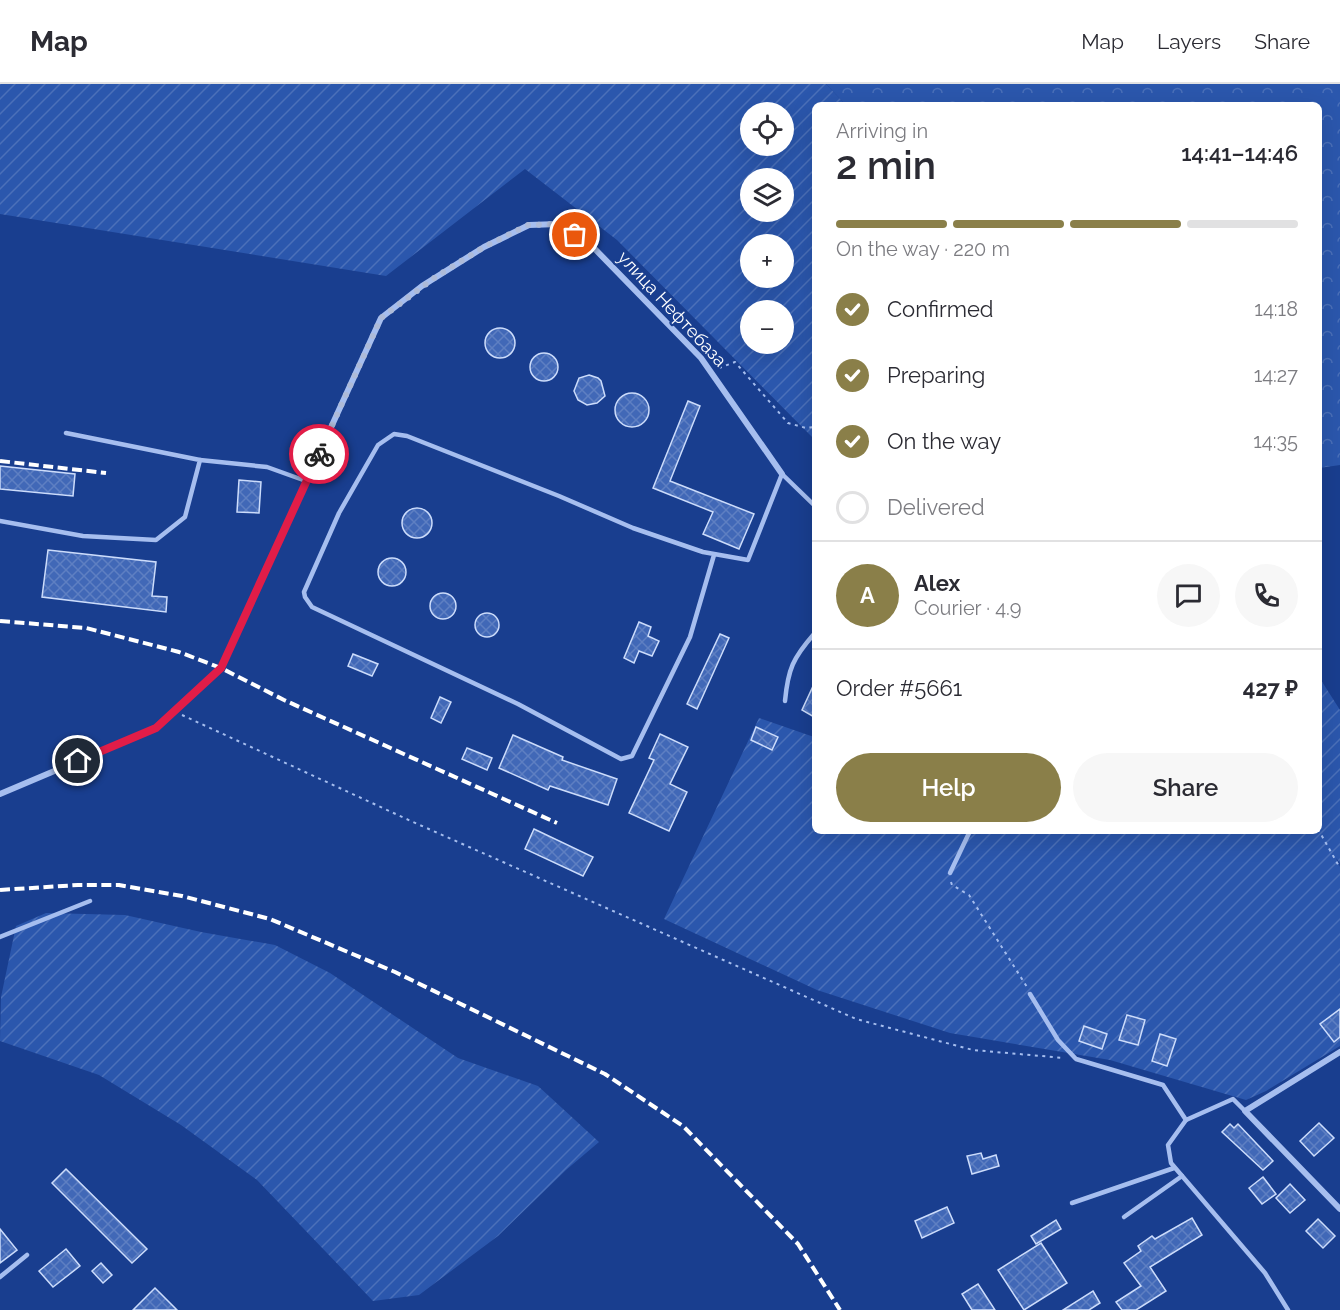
<!DOCTYPE html>
<meta charset="utf-8">
<style>
:root{--surface:#fff;--page:#f7f7f7;--text:#2b2b33;--muted:#7c7c81;--line:#e1e1e2;--accent:#8a7f49}
body{margin:0;font-family:Raleway,sans-serif;background:var(--page);color:var(--text);height:100vh;display:flex;flex-direction:column;font-size:22px;white-space:nowrap}
*{box-sizing:border-box;margin:0}
p{font-size:20px;color:var(--muted)}
.icon{flex:none;width:33px;height:33px;fill:none;stroke:currentColor;stroke-width:2;stroke-linecap:round;stroke-linejoin:round}
.map{position:relative;flex:1;overflow:hidden}
.side{position:absolute;left:812px;top:18px;width:510px;height:732px;display:flex;flex-direction:column;background:var(--surface);border-radius:9px;box-shadow:0 6px 24px #0002}
.side>*{flex:none}
.tools{position:absolute;left:740px;top:18px;display:grid;gap:12px}
.tools a{display:grid;place-items:center;width:54px;height:54px;border-radius:50%;background:var(--surface);box-shadow:0 6px 24px #0002;font-size:30px}
.pin{position:absolute;display:grid;place-items:center;width:51px;height:51px;color:#fff;margin:-26px;border:3px solid #fff;border-radius:50%;box-shadow:0 2px 6px #0007}
.courier{position:absolute;display:grid;place-items:center;width:60px;height:60px;margin:-30px;border:4px solid #e11d48;border-radius:50%;background:#fff;color:#222;box-shadow:0 2px 8px #0007}
.head em{font-style:normal;font-weight:600}
.head div{display:flex;flex-direction:column-reverse}
.head{display:flex;align-items:center;justify-content:space-between;height:102px;padding:0 24px}
h1{font-size:39px;font-weight:600;line-height:45px}
.bar{display:grid;grid-template-columns:repeat(4,1fr);gap:9px 6px;align-content:center;height:72px;padding:0 24px}
.bar i{height:8px;border-radius:4px;background:var(--line)}
.bar .active{background:var(--accent)}
.bar p{grid-column:span 4}
.line{display:flex;align-items:center;gap:15px;padding:0 24px;border-top:2px solid var(--line)}
.line div{flex:1}
.round{display:grid;place-items:center;flex:none;width:63px;height:63px;border-radius:32px;background:var(--page)}
ol{padding:0 24px;list-style:none}
li{display:flex;align-items:center;gap:18px;height:66px}
li p{margin-inline-start:auto}
li .icon{padding:6px;border-radius:50%;background:var(--accent);color:#fff;stroke-width:4}
li:last-child{color:var(--muted)}
li i{width:33px;height:33px;border:3px solid var(--line);border-radius:50%}
.button{display:flex;gap:12px;margin-top:auto;padding:12px 24px}
.button a{flex:1;height:69px;border-radius:36px;background:var(--accent);color:#fff;font-size:24px;font-weight:600;line-height:69px;text-align:center}
.button a+a{background:var(--page);color:var(--text)}
header{display:flex;align-items:center;gap:36px;box-sizing:border-box;height:84px;padding:0 30px;background:var(--surface);border-bottom:2px solid var(--line)}
header strong{font-size:28px}
nav{display:flex;gap:33px;margin-inline-start:auto;font-size:21px}
.map>svg:first-child{display:block}
.forest{fill:url(#forest-crowns)}
.garden{fill:url(#garden-furrows);fill-rule:evenodd}
.building{fill:url(#building-cross-hatch);stroke:#ccdcfb;stroke-width:1.5}
.lines{fill:none;stroke-linecap:round;stroke-linejoin:round}
.path{stroke:#a6beef;stroke-width:2;stroke-dasharray:3 4.5;stroke-linecap:butt}
.lane{stroke:#a6beef;stroke-width:4.5}
.street{stroke:#a6beef;stroke-width:6}
.rail{stroke:#fff;stroke-width:4;stroke-dasharray:10 4.5;stroke-linecap:butt}
.done{stroke:#aebbd8;stroke-width:6;stroke-dasharray:0 10.8}
.route{stroke:#e11d48;stroke-width:8}
.labels{text-anchor:middle;stroke-width:4.5;stroke-linejoin:round;paint-order:stroke}
.street-label{font-size:18px;fill:#fff;stroke:#193e8f}
</style>
<header>
<strong>Map</strong>
<nav><a>Map</a><a>Layers</a><a>Share</a></nav>
</header>
<div class="map">
<svg width="1340" height="1226" viewBox="0 0 1340 1226">
<defs>
<pattern id="forest-crowns" width="20" height="18" patternUnits="userSpaceOnUse" patternTransform="scale(1.5)"><rect width="20" height="18" fill="#2b57ad"/><path d="M2 6a3 3 0 1 1 6 0M12 15a3 3 0 1 1 6 0" fill="none" stroke="#4b70b9"/></pattern>
<pattern id="garden-furrows" width="10" height="10" patternUnits="userSpaceOnUse" patternTransform="scale(1.5)"><rect width="10" height="10" fill="#2b57ad"/><path d="M-1 1l2-2M0 10L10 0M9 11l2-2" fill="none" stroke="#4b70b9"/></pattern>
<pattern id="building-cross-hatch" width="8" height="8" patternUnits="userSpaceOnUse" patternTransform="scale(1.5)"><rect width="8" height="8" fill="#4168b7"/><path d="M0 0l8 8M0 8l8-8" fill="none" stroke="#5e7fc2"/></pattern>
</defs>
<rect width="100%" height="100%" fill="#193e8f"/>
<path class="forest" d="M826,0h514v381l-21,3 -1,-363h-472z"/>
<g class="garden">
<path d="M0,0h826l20,21h-32v334l-197,-199 -92,-71 -139,107 -386,-62zM750,28h33v34h-33zM750,94h33v34h-33zM783,160v34h-33v-34zM750,226h33v34h-33z"/>
<path d="M1319,593l21,33v153l-4,-5 4,9v179l-74,45 -20,9 -136,-40 -160,-27 -133,-43 -153,-71 95,-201 55,19v94h504z"/>
<path d="M46,829l79,2 76,17 74,13 55,28 128,85 80,28 61,56 -33,28 -68,66 -79,59 -46,6 -116,-121 -76,-55 -82,-50 -99,-34 1,-44 15,-71z"/>
</g>
<g class="building">
<circle cx="500" cy="259" r="15"/>
<circle cx="544" cy="283" r="14"/>
<path d="M589,291l9,3 3,3 4,15 -8,7 -10,2 -9,-5 -4,-9 5,-13z"/>
<circle cx="632" cy="326" r="17"/>
<path d="M688,317l12,5 -30,75 84,33 -15,35 -36,-15 10,-22 -60,-24z"/>
<path d="M0,382l75,8 -2,22 -73,-7z"/>
<path d="M239,396l22,2 -2,31 -22,-1z"/>
<circle cx="417" cy="439" r="15"/>
<path d="M48,466l108,12 -4,34 15,1 -1,15 -124,-15z"/>
<circle cx="392" cy="488" r="14"/>
<circle cx="443" cy="522" r="13"/>
<circle cx="487" cy="541" r="12"/>
<path d="M639,538l12,5 -3,9 11,5 -7,15 -13,-5 -5,12 -10,-5z"/>
<path d="M720,550l9,4 -32,71 -10,-5z"/>
<path d="M353,570l25,10 -6,12 -24,-10z"/>
<path d="M814,600v33l-12,-7z"/>
<path d="M440,613l11,5 -10,21 -10,-5z"/>
<path d="M756,643l22,10 -6,13 -21,-10z"/>
<path d="M660,650l28,13 -18,37 17,8 -18,39 -40,-18 25,-53 -5,-2z"/>
<path d="M513,651l50,22 -1,3 55,19 -9,26 -58,-19 -2,4 -49,-22z"/>
<path d="M467,664l25,10 -5,12 -25,-11z"/>
<path d="M534,745l59,28 -10,19 -58,-27z"/>
<path d="M1340,925v28l-6,5 -14,-18z"/>
<path d="M1127,931l18,5 -7,25 -19,-5z"/>
<path d="M1084,942l23,8 -5,15 -23,-8z"/>
<path d="M1160,950l16,5 -9,27 -15,-5z"/>
<path d="M1319,1039l15,15 -20,18 -14,-15z"/>
<path d="M1230,1040l4,4 4,-4 35,37 -10,9 -41,-38z"/>
<path d="M981,1069l2,6 13,-4 3,11 -27,8 -5,-18z"/>
<path d="M66,1085l81,80 -15,14 -80,-80z"/>
<path d="M1263,1093l13,17 -14,10 -13,-16z"/>
<path d="M1290,1100l15,16 -15,13 -14,-15z"/>
<path d="M947,1123l7,16 -32,15 -7,-17z"/>
<path d="M1192,1134l10,17 -52,32 16,24 -30,19h-14l-6,-8 25,-16 -17,-23 17,-12 -3,-5 14,-10 3,3z"/>
<path d="M1318,1135l17,17 -12,12 -17,-17z"/>
<path d="M1056,1136l5,9 -25,15 -5,-8z"/>
<path d="M0,1145l17,21 -17,13z"/>
<path d="M1041,1159l26,40 -43,27 -26,-40z"/>
<path d="M66,1165l14,17 -27,21 -14,-16z"/>
<path d="M101,1179l11,12 -9,8 -11,-12z"/>
<path d="M978,1200l17,26h-23l-10,-16z"/>
<path d="M155,1204l22,22h-44z"/>
<path d="M1093,1207l7,12 -11,7h-26z"/>
</g>
<g class="lines">
<g class="path">
<path d="M719,284l16,-6 53,61 18,5 8,-1"/>
<path d="M182,631l231,107 443,197 117,31 91,8"/>
<path d="M1318,745l22,39"/>
<path d="M951,798l1,3 17,10 58,92"/>
</g>
<g class="lane">
<path d="M200,376l67,7 39,14"/>
<path d="M0,437l83,15 73,4 29,-23 15,-57 -134,-27"/>
<path d="M714,471l-24,82 -58,119 -11,3 -103,-55 -206,-97 -7,-10 -1,-5 35,-79 39,-68 16,-11 13,2 152,60 74,32 70,24 45,8 34,-86 32,31"/>
<path d="M785,617c3,-32 8,-43 29,-67"/>
<path d="M950,789l20,-42"/>
<path d="M0,853l90,-36"/>
<path d="M1030,910l28,46 18,19 87,26 23,35 47,-21 12,12"/>
<path d="M1186,1036l-18,25 3,18 94,110 23,37"/>
<path d="M1072,1119l102,-35"/>
<path d="M1124,1133l58,-41"/>
<path d="M0,1193l27,-22"/>
</g>
<g class="street">
<path d="M0,710l156,-66 65,-60 160,-350 41,-32 62,-39 45,-22 30,-1 32,21 110,113 81,116"/>
<path d="M1340,968l-95,59 95,98"/>
</g>
<g class="rail">
<path d="M0,377l106,12"/>
<path d="M0,537l86,7 93,24 42,16 63,32 273,123"/>
<path d="M0,806l78,-5h41l63,11 88,23 125,53 210,102 78,52 115,118 42,66"/>
</g>
</g>
<g class="lines">
<path class="done" d="M319,370l62,-136 56,-42 47,-29 44,-22 31,-1 16,11"/>
<path class="route" d="M78,677l78,-33 65,-60 98,-214"/>
</g>
<g class="labels">
<g class="street-label">
<text transform="translate(672 225) rotate(47)" y="6">улица Нефтебаза</text>
</g>
</g>
</svg>
<div class="tools">
<a><svg class="icon" aria-label="locate" viewBox="0 0 24 24"><circle cx="12" cy="12" r="6"/><path d="M12 2v4M12 18v4M2 12h4M18 12h4"/></svg></a>
<a><svg class="icon" aria-label="layers" viewBox="0 0 24 24"><path d="M12 4l9 5-9 5-9-5zM3 14l9 5 9-5"/></svg></a>
<a>+</a>
<a>−</a>
</div>
<div class="pin" style="left:575px;top:151px;background:#ea580c"><svg class="icon" aria-label="bag" viewBox="0 0 24 24"><path d="M5 8h14l-1 12H6zM9 8a3 3 0 0 1 6 0"/></svg></div>
<div class="pin" style="left:78px;top:677px;background:#1f2937"><svg class="icon" aria-label="home" viewBox="0 0 24 24"><path d="M3 11l9-7 9 7M6 9v11h12V9"/></svg></div>
<div class="courier" style="left:319px;top:370px"><svg class="icon" aria-label="bike" viewBox="0 0 24 24"><circle cx="6" cy="16" r="4"/><circle cx="18" cy="16" r="4"/><path d="M6 16l4-8h5l3 8M10 8l3 8H6M13 5h3"/></svg></div>
<section class="side">
<div class="head"><div><h1>2 min</h1><p>Arriving in</p></div><em>14:41–14:46</em></div>
<div class="bar"><i class="active"></i><i class="active"></i><i class="active"></i><i></i><p>On the way · 220 m</p></div>
<ol>
<li><svg class="icon" aria-label="check" viewBox="0 0 24 24"><path d="M5 12l5 5 9-10"/></svg>Confirmed<p>14:18</p></li>
<li><svg class="icon" aria-label="check" viewBox="0 0 24 24"><path d="M5 12l5 5 9-10"/></svg>Preparing<p>14:27</p></li>
<li><svg class="icon" aria-label="check" viewBox="0 0 24 24"><path d="M5 12l5 5 9-10"/></svg>On the way<p>14:35</p></li>
<li><i></i>Delivered</li>
</ol>
<div class="line" style="height:108px"><b class="round" style="background:var(--accent);color:#fff">A</b><div><b>Alex</b><p>Courier · 4.9</p></div><a class="round"><svg class="icon" aria-label="chat" viewBox="0 0 24 24"><path d="M4 5h16v11H9l-5 4z"/></svg></a><a class="round"><svg class="icon" aria-label="phone" viewBox="0 0 24 24"><path d="M5 4h4l2 5-3 2q2 4 5 5l2-3 5 2v4C11 20 4 13 5 4z"/></svg></a></div>
<div class="line" style="height:78px"><div>Order #5661</div><b>427 ₽</b></div>
<div class="button"><a>Help</a><a>Share</a></div>
</section>
</div>
